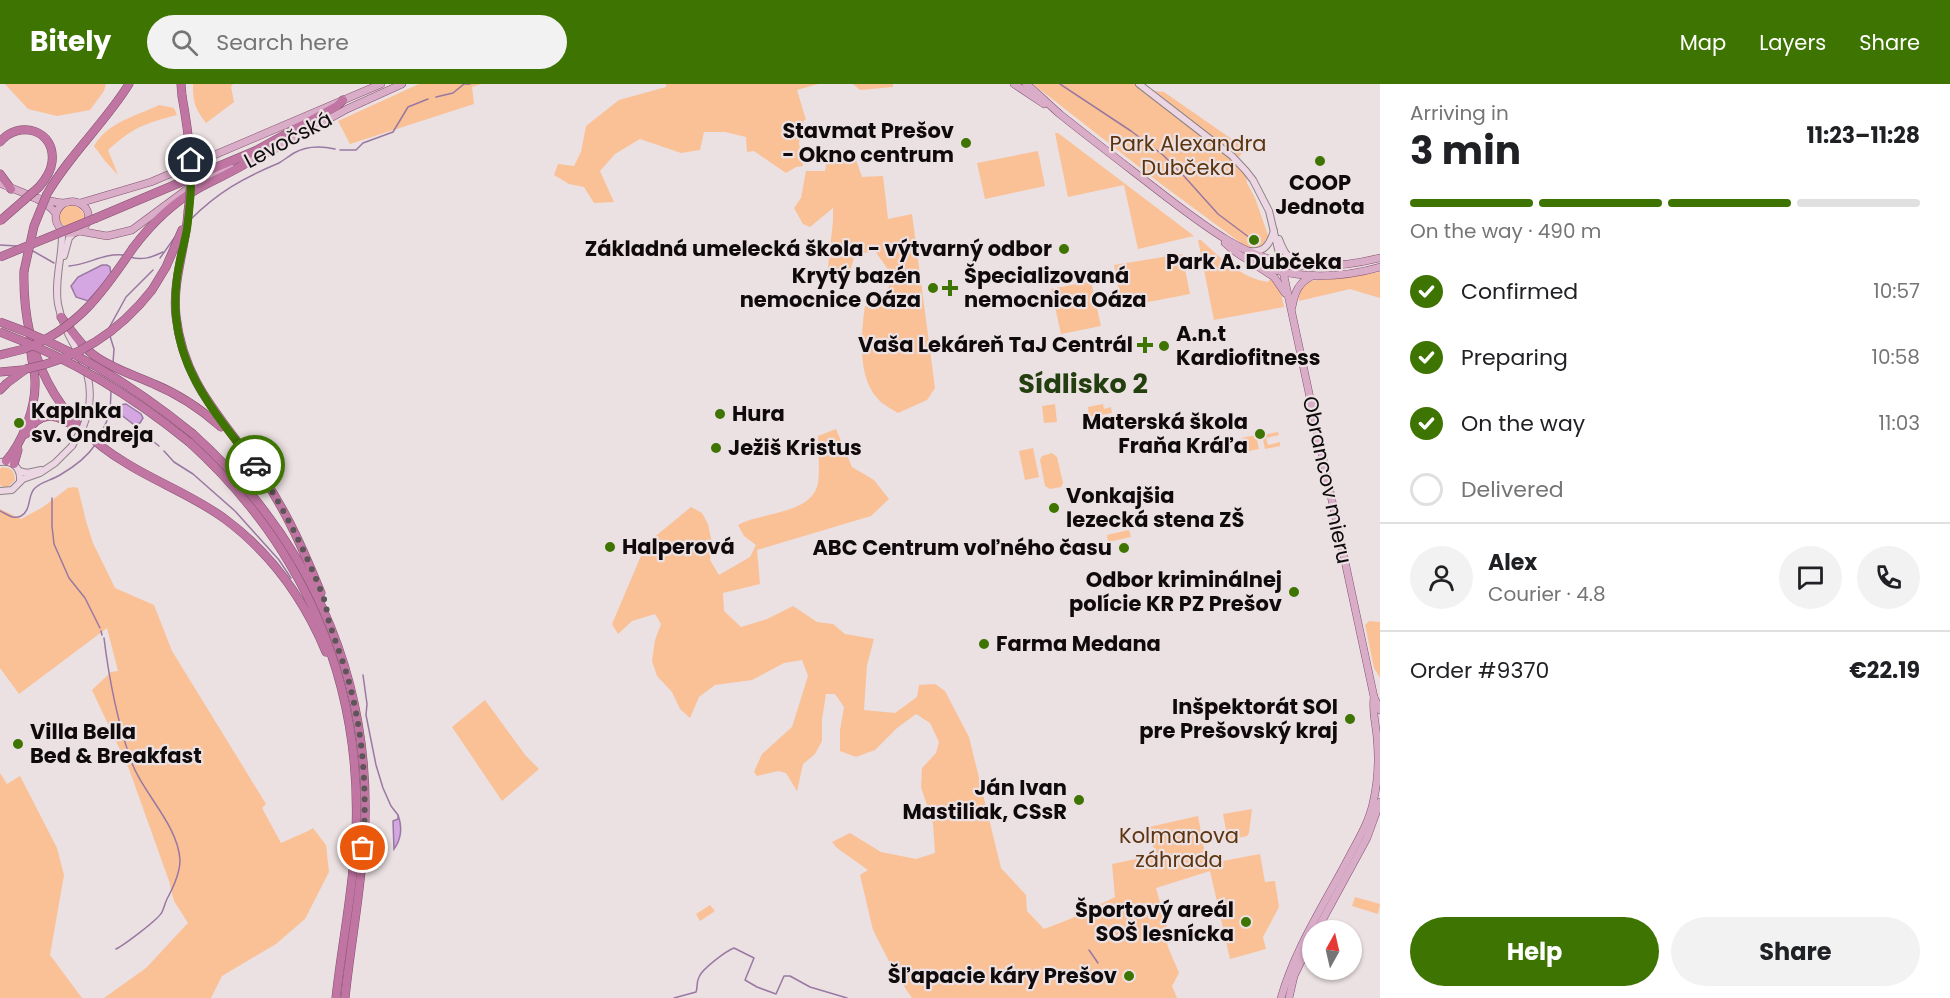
<!DOCTYPE html>
<meta charset="utf-8">
<style>
:root{--surface:#fff;--page:#f2f2f2;--text:#202124;--muted:#757577;--line:#e0e0e0;--accent:#3e7401}
body{margin:0;font-family:Poppins,sans-serif;background:var(--page);color:var(--text);height:100vh;display:flex;flex-direction:column;font-size:22px;white-space:nowrap}
*{box-sizing:border-box;margin:0}
p{font-size:20px;color:var(--muted)}
.icon{flex:none;width:33px;height:33px;fill:none;stroke:currentColor;stroke-width:2;stroke-linecap:round;stroke-linejoin:round}
.map{position:relative;flex:1;overflow:hidden}
.drawer{display:flex;flex-direction:column;background:var(--surface);width:570px}
.drawer>*{flex:none}
.needle{width:39px;rotate:8deg}
.buttons{position:absolute;left:1302px;top:836px;display:grid;gap:12px}
.buttons a{display:grid;place-items:center;width:60px;height:60px;border-radius:50%;background:var(--surface);box-shadow:0 2px 4px #0004;font-size:30px}
.pin{position:absolute;display:grid;place-items:center;width:51px;height:51px;color:#fff;margin:-26px;border:3px solid #fff;border-radius:50%;box-shadow:0 2px 6px #0007}
.courier{position:absolute;display:grid;place-items:center;width:60px;height:60px;margin:-30px;border:4px solid #3e7401;border-radius:50%;background:#fff;color:#222;box-shadow:0 2px 8px #0007}
.head em{font-style:normal;font-weight:700}
.head div{display:flex;flex-direction:column-reverse}
.head{display:flex;align-items:center;justify-content:space-between;height:102px;padding:0 30px}
h1{font-size:39px;font-weight:700;line-height:45px}
.bar{display:grid;grid-template-columns:repeat(4,1fr);gap:9px 6px;align-content:center;height:72px;padding:0 30px}
.bar i{height:8px;border-radius:4px;background:var(--line)}
.bar .selected{background:var(--accent)}
.bar p{grid-column:span 4}
.line{display:flex;align-items:center;gap:15px;padding:0 30px;border-top:2px solid var(--line)}
.line div{flex:1}
.round{display:grid;place-items:center;flex:none;width:63px;height:63px;border-radius:32px;background:var(--page)}
ol{padding:0 30px;list-style:none}
li{display:flex;align-items:center;gap:18px;height:66px}
li p{margin-inline-start:auto}
li .icon{padding:6px;border-radius:50%;background:var(--accent);color:#fff;stroke-width:4}
li:last-child{color:var(--muted)}
li i{width:33px;height:33px;border:3px solid var(--line);border-radius:50%}
.action{display:flex;gap:12px;margin-top:auto;padding:12px 30px}
.action a{flex:1;height:69px;border-radius:36px;background:var(--accent);color:#fff;font-size:24px;font-weight:700;line-height:69px;text-align:center}
.action a+a{background:var(--page);color:var(--text)}
header{display:flex;align-items:center;gap:36px;box-sizing:border-box;height:84px;padding:0 30px;background:var(--accent);color:#fff}
header strong{font-size:28px}
nav{display:flex;gap:33px;margin-inline-start:auto;font-size:21px}
.search{width:420px;height:54px;background:var(--page);display:flex;align-items:center;gap:15px;box-sizing:border-box;padding:0 21px;border-radius:33px;color:var(--muted);font-size:22px}
main{display:flex;flex:1;min-height:0}
.map>svg:first-child{display:block}
.green{fill:#fac196}
.water{fill:#d4a7e2;stroke:#9978a2;stroke-width:1.5}
.lines{fill:none;stroke-linecap:round;stroke-linejoin:round}
.stream{stroke:#9978a2;stroke-width:1.5}
.secondary-casing{stroke:#8d8385;stroke-width:8}
.primary-casing{stroke:#82506e;stroke-width:8}
.highway-casing{stroke:#82506e;stroke-width:9}
.secondary{stroke:#ecd6e3;stroke-width:6}
.primary{stroke:#d9acc8;stroke-width:7}
.highway{stroke:#c075a3;stroke-width:8}
.secondary-bridge-casing{stroke:#8d8385;stroke-width:8;stroke-linecap:butt}
.highway-bridge-casing{stroke:#82506e;stroke-width:9;stroke-linecap:butt}
.secondary-bridge{stroke:#ecd6e3;stroke-width:6}
.highway-bridge{stroke:#c075a3;stroke-width:8}
.done{stroke:#5c5657;stroke-width:6;stroke-dasharray:0 10.8}
.route{stroke:#3e7401;stroke-width:8}
.poi-dot{fill:#3e7401;stroke:#ebe0e2;stroke-width:2}
.labels{text-anchor:middle;stroke-width:4.5;stroke-linejoin:round;paint-order:stroke}
.poi-label{font-size:21px;font-weight:bold;fill:#0f0b0c;stroke:#ebe0e2;text-anchor:end}
.street-label{font-size:21px;fill:#0f0b0c;stroke:#ebe0e2}
.park-label{font-size:21px;fill:#5c340f;stroke:#ebe0e2}
.district-label{font-size:27px;font-weight:bold;fill:#243f0f;stroke:#ebe0e2}
</style>
<header>
<strong>Bitely</strong>
<div class="search"><svg class="icon" aria-label="search" viewBox="0 0 24 24"><circle cx="10" cy="10" r="6"/><path d="M15 15l6 6"/></svg>Search here</div>
<nav><a>Map</a><a>Layers</a><a>Share</a></nav>
</header>
<main>
<div class="map">
<svg width="1380" height="914" viewBox="0 0 1380 914">
<rect width="100%" height="100%" fill="#ebe0e2"/>
<g class="green">
<path d="M5,0h101l-2,7 -14,19 -33,6 -29,-7z"/>
<path d="M193,0h40l-2,3 3,15 -28,21c-11,-15 -13,-20 -13,-39z"/>
<path d="M419,0h62l-9,3 2,17 -124,40 -12,-23z"/>
<path d="M666,0h152l-21,6 9,30h-2l-5,23 4,23 -7,1 -10,6 -32,-22 -7,1 -1,-15 -21,-5h-21l-4,18 -19,3 -41,-14 -25,15 -15,17 14,31 -20,1 -10,-16 -15,-3 -15,-9 4,-11 16,2 7,-14 5,-26 33,-26 47,-13z"/>
<path d="M853,0h40v3l-33,3z"/>
<path d="M1033,0h106l8,6 17,2 82,57 -13,14 13,12 1,8 8,15 14,40c-7,10 -13,12 -24,8l-84,-62z"/>
<path d="M159,21l15,3 3,7c-34,9 -43,12 -69,35l10,25 -13,-14 -11,-15c14,-24 40,-29 65,-41z"/>
<path d="M1055,49h3l136,103 -56,13 -14,-64 -56,12z"/>
<path d="M829,64l24,3 9,26 21,-1 5,43 24,-5 23,174 -8,12 -29,13c-6,-4 -15,-8 -20,-14 -21,-22 -17,-65 -13,-93l22,-13 5,-18 -17,-24 -20,4 -7,22 -21,-1 6,-55v-13l-23,19 -7,-3 -9,-16 7,-10 5,-27h19z"/>
<path d="M1038,67l7,35 -60,13 -8,-36z"/>
<path d="M70,120c8,3 14,5 14,15l-19,8 -6,-7c-1,-10 5,-11 11,-16z"/>
<path d="M1198,156h3c19,18 40,38 67,42l2,-3 9,5 5,23 -70,13z"/>
<path d="M1182,170l8,40 -68,13 -8,-42z"/>
<path d="M1380,188v26l-30,-9 -51,12v-12l8,-8 35,-3z"/>
<path d="M1091,197l10,45 -40,8 -10,-45z"/>
<path d="M1055,320l2,18 -13,1 -2,-17z"/>
<path d="M1103,320l1,5 7,-2 1,6 -23,4 -1,-10z"/>
<path d="M836,345l16,38 22,13 15,19 -18,17 -114,34 3,34 -37,9 1,18 17,16 26,-8 26,-13 24,16 16,2 12,10 29,5 -7,26 -3,45 31,3 22,-16 2,-12 16,-1 10,7 24,46 32,131 25,27 1,16 17,18 26,-10 45,-22 -3,-33 43,-9 -6,-28 49,-11 9,48 53,-10 5,28 10,-1 4,26 -16,30 3,12 -36,10 -20,-88 -54,17 11,39 -1,11 2,9 11,26 -7,13 5,12h-265l-17,-25 -22,-43 -13,-55 8,-5 -31,-22 -5,-6 18,-9 31,19 35,7 19,-6 -2,-29 -12,-37 1,-19 14,-15 3,-11 -9,-19 -14,-9 -19,14 -22,22 -19,7 -16,-6v-21l4,-23 -9,-13h-9l-4,25v22l-7,13 -12,10 -6,27 -11,-18 -8,-2 -21,5 -3,-4 8,-18 30,-27 16,-51 -6,-16 -18,3 -32,17 -37,5 -16,12 -9,21 -10,-9 -8,-17 -15,-16 -5,-15 3,-21 6,-16 -6,-10 -23,7 -14,13 -6,-10 34,-80 45,-37 11,6 6,11 4,19 -2,17 9,15 31,-18 6,-12 -12,-9 -6,-11c22,-13 74,-10 80,-42 2,-12 0,-34 0,-47z"/>
<path d="M1278,348l1,3 -13,3 2,7 12,-3v4l-15,3 -3,-14z"/>
<path d="M1256,351l3,14 -15,3 -2,-14z"/>
<path d="M1033,364l6,29 -14,3 -6,-29z"/>
<path d="M1052,369l5,4 6,26 -2,4 -11,2 -5,-3 -5,-26 2,-4z"/>
<path d="M2,383c10,1 12,3 13,13l-7,7h-5l-3,-2v-16z"/>
<path d="M74,403l4,1 8,33 7,22 22,45 39,17 18,46 94,153 -4,4 19,35 27,-12 5,-3 13,17 3,27 -24,47 -29,25 -54,32 -11,22h-107l42,-30 42,-45 -14,-22 -5,-20 -40,-112 -37,-79 19,-18 7,-1 -11,-43 -88,66 -19,-26v-159l21,10 22,-12 25,-19z"/>
<path d="M1129,446l2,7 -23,5 -1,-7z"/>
<path d="M1369,537l11,1v56l-6,-10 -9,-43z"/>
<path d="M485,616l41,56 13,13 -37,32 -50,-74z"/>
<path d="M0,689l7,11 13,-8 37,72 7,27 -14,80 32,43h-82z"/>
<path d="M1252,725l-3,24 -2,3 -19,4 -5,-26z"/>
<path d="M1355,813l25,7 -2,10 -26,-8z"/>
<path d="M710,821l5,6 -15,10 -4,-7z"/>
</g>
<g class="water">
<path d="M102,181h5l3,2 1,8 -23,26 -12,-4 -5,-11 7,-9z"/>
<path d="M126,320l15,10 2,4 -3,5 -7,1 -13,-10v-9z"/>
<path d="M398,731c4,11 4,23 -4,34l-1,-28 5,-2z"/>
</g>
<g class="lines">
<g class="stream">
<path d="M1060,0l71,47 32,24 20,20 35,39 32,24"/>
<path d="M436,13l17,-4 11,-9h6"/>
<path d="M340,66h16l7,-7 30,-11 15,-25 20,-8"/>
<path d="M190,136c28,-28 53,-42 89,-57 5,-3 10,-7 15,-10 12,-7 28,-7 41,-4"/>
<path d="M0,161l17,1"/>
<path d="M33,167l21,12"/>
<path d="M130,173c13,4 22,0 33,-5"/>
<path d="M160,174l15,-21"/>
<path d="M69,182c19,-1 34,-13 54,-11"/>
<path d="M109,244l17,-31 27,-27"/>
<path d="M110,252l4,13 -1,14"/>
<path d="M133,340l2,3 24,19"/>
<path d="M99,354l11,-24 1,-23"/>
<path d="M164,367l10,11 19,12 42,37 44,49 12,18"/>
<path d="M52,414v28l2,18 15,34 16,20 15,30"/>
<path d="M0,427c7,3 13,9 21,5 11,-6 6,-21 14,-28 6,-6 17,-8 25,-13 12,-7 27,-18 35,-30"/>
<path d="M101,547l1,4"/>
<path d="M104,554c5,41 13,81 26,120 11,34 48,66 50,102 0,14 -7,28 -13,39 -2,4 -3,9 -5,13 -3,7 -38,33 -46,37"/>
<path d="M363,591l4,29 -1,11 10,50 7,23 8,18 7,9"/>
<path d="M1089,866l9,13"/>
<path d="M674,914l22,-6c2,-5 0,-9 3,-15 3,-8 27,-26 35,-29l20,10 -9,22 12,7 19,7 8,-18h6l20,11 37,11"/>
</g>
<g class="secondary-casing">
<g id="secondary">
<path d="M1139,0l93,72 14,15 7,9 16,31 12,51"/>
<path d="M62,147c1,24 -8,49 -4,73 8,44 40,58 30,109"/>
<path d="M1279,155c5,14 9,21 25,24"/>
<path d="M1250,167c15,2 20,-8 24,-20"/>
<path d="M64,172l5,-18 5,-5"/>
<path d="M0,378c13,-2 21,6 20,19"/>
<path d="M19,387l8,2 14,-3"/>
<path d="M0,407l12,-1 11,-11 17,-6 15,-10 17,-17"/>
</g>
</g>
<g class="primary-casing">
<g id="primary">
<path d="M1014,0l30,20"/>
<path d="M1026,0c12,9 23,21 35,31 35,28 72,56 108,84 35,26 68,53 111,63 34,8 67,4 100,-4"/>
<path d="M242,81l35,-17 70,-39 55,-25"/>
<path d="M0,99c16,8 47,16 56,31"/>
<path d="M35,114c10,1 20,5 29,5 6,-1 9,-3 15,0 18,8 8,33 -12,30 -14,-7 -15,-21 -3,-30"/>
<path d="M80,119l71,-21 230,-98"/>
<path d="M79,147l28,5 25,-6 58,-43 41,-19"/>
<path d="M1225,159c39,38 106,38 155,24"/>
<path d="M1281,178l93,435 6,13"/>
<path d="M1257,182l17,11 11,16"/>
<path d="M1292,223c3,-15 6,-24 20,-31"/>
<path d="M1317,846l50,-92 13,-36"/>
<path d="M1281,914c14,-50 44,-95 68,-141 9,-17 20,-35 24,-54 5,-21 6,-44 4,-65 -1,-14 -5,-26 -3,-41"/>
<path d="M1289,914l5,-22 18,-37"/>
</g>
</g>
<g class="highway-casing">
<g id="highway">
<path d="M181,0l1,12"/>
<path d="M0,58c19,-23 56,-12 52,20 -1,10 -7,18 -13,25"/>
<path d="M0,90l11,15"/>
<path d="M47,110c23,-40 58,-71 82,-110"/>
<path d="M188,128c-2,35 -16,69 -12,104 8,72 51,106 88,163 24,35 41,75 57,114"/>
<path d="M96,134l159,-67 82,-45 6,-6"/>
<path d="M133,164c18,-24 39,-45 66,-60 15,-8 31,-15 46,-24"/>
<path d="M24,187c-2,82 31,150 102,192 32,20 68,33 99,56 47,35 79,80 101,133"/>
<path d="M152,206l14,-23 16,-37"/>
<path d="M61,233c11,14 20,29 34,39 18,13 39,19 59,28 24,10 47,25 67,43"/>
<path d="M0,271l24,-6"/>
<path d="M0,288l22,-2"/>
<path d="M0,306l7,-7 19,-14"/>
<path d="M26,350c13,-23 31,-22 49,-6"/>
<path d="M193,350c112,101 176,234 172,387 -2,60 -14,118 -20,177"/>
<path d="M189,358c113,102 173,236 167,389 -2,56 -14,111 -20,167"/>
<path d="M6,377c17,-19 30,-54 29,-80 0,-9 -3,-18 -4,-28"/>
<path d="M14,380l4,-14"/>
</g>
</g>
<use href="#secondary" class="secondary"/>
<use href="#primary" class="primary"/>
<use href="#highway" class="highway"/>
<g class="secondary-bridge-casing">
<path id="secondary-bridge" d="M72,362l11,-19 5,-14"/>
</g>
<g class="highway-bridge-casing">
<g id="highway-bridge">
<path d="M182,12c7,39 12,76 6,116"/>
<path d="M0,137l39,-34"/>
<path d="M0,173l96,-39"/>
<path d="M24,187l10,-45 13,-32"/>
<path d="M0,238c72,25 134,64 193,112"/>
<path d="M0,248c71,27 130,62 189,110"/>
<path d="M24,265c53,-20 78,-55 109,-101"/>
<path d="M26,285c51,-10 94,-38 126,-79"/>
</g>
</g>
<use href="#secondary-bridge" class="secondary-bridge"/>
<use href="#highway-bridge" class="highway-bridge"/>
</g>
<g class="lines">
<path class="done" d="M255,381c28,41 51,87 69,134 3,8 3,18 6,26 7,22 16,43 21,65 13,52 16,105 12,158"/>
<path class="route" d="M191,76c1,23 -1,46 -4,69 -3,16 -8,32 -10,49 -11,80 33,129 78,187"/>
</g>
<g class="poi-dot">
<circle cx="966" cy="59" r="6"/>
<circle cx="1320" cy="77" r="6"/>
<circle cx="1254" cy="156" r="6"/>
<circle cx="1064" cy="165" r="6"/>
<circle cx="933" cy="204" r="6"/>
<path d="M947 195h6v6h6v6h-6v6h-6v-6h-6v-6h6z"/>
<path d="M1142 252h6v6h6v6h-6v6h-6v-6h-6v-6h6z"/>
<circle cx="1164" cy="262" r="6"/>
<circle cx="720" cy="330" r="6"/>
<circle cx="19" cy="339" r="6"/>
<circle cx="1260" cy="350" r="6"/>
<circle cx="716" cy="364" r="6"/>
<circle cx="1054" cy="424" r="6"/>
<circle cx="610" cy="463" r="6"/>
<circle cx="1124" cy="464" r="6"/>
<circle cx="1294" cy="508" r="6"/>
<circle cx="984" cy="560" r="6"/>
<circle cx="1350" cy="635" r="6"/>
<circle cx="18" cy="660" r="6"/>
<circle cx="1079" cy="716" r="6"/>
<circle cx="1246" cy="838" r="6"/>
<circle cx="1129" cy="892" r="6"/>
</g>
<g class="labels">
<g class="poi-label">
<text x="954" y="54">Stavmat Prešov<tspan x="954" dy="24">- Okno centrum</tspan></text>
<text x="1320" y="106" text-anchor="middle">COOP<tspan x="1320" dy="24">Jednota</tspan></text>
<text x="1052" y="172">Základná umelecká škola - výtvarný odbor</text>
<text x="1254" y="185" text-anchor="middle">Park A. Dubčeka</text>
<text x="921" y="199">Krytý bazén<tspan x="921" dy="24">nemocnice Oáza</tspan></text>
<text x="964" y="199" text-anchor="start">Špecializovaná<tspan x="964" dy="24">nemocnica Oáza</tspan></text>
<text x="1176" y="257" text-anchor="start">A.n.t<tspan x="1176" dy="24">Kardiofitness</tspan></text>
<text x="1133" y="268">Vaša Lekáreň TaJ Centrál</text>
<text x="31" y="334" text-anchor="start">Kaplnka<tspan x="31" dy="24">sv. Ondreja</tspan></text>
<text x="732" y="337" text-anchor="start">Hura</text>
<text x="1248" y="345">Materská škola<tspan x="1248" dy="24">Fraňa Kráľa</tspan></text>
<text x="728" y="371" text-anchor="start">Ježiš Kristus</text>
<text x="1066" y="419" text-anchor="start">Vonkajšia<tspan x="1066" dy="24">lezecká stena ZŠ</tspan></text>
<text x="622" y="470" text-anchor="start">Halperová</text>
<text x="1112" y="471">ABC Centrum voľného času</text>
<text x="1282" y="503">Odbor kriminálnej<tspan x="1282" dy="24">polície KR PZ Prešov</tspan></text>
<text x="996" y="567" text-anchor="start">Farma Medana</text>
<text x="1338" y="630">Inšpektorát SOI<tspan x="1338" dy="24">pre Prešovský kraj</tspan></text>
<text x="30" y="655" text-anchor="start">Villa Bella<tspan x="30" dy="24">Bed &amp; Breakfast</tspan></text>
<text x="1067" y="711">Ján Ivan<tspan x="1067" dy="24">Mastiliak, CSsR</tspan></text>
<text x="1234" y="833">Športový areál<tspan x="1234" dy="24">SOŠ lesnícka</tspan></text>
<text x="1117" y="899">Šľapacie káry Prešov</text>
</g>
<g class="street-label">
<text transform="translate(288 56) rotate(-28)" y="7">Levočská</text>
<text transform="translate(1327 396) rotate(78)" y="7">Obrancov mieru</text>
</g>
<g class="park-label">
<text x="1188" y="67">Park Alexandra<tspan x="1188" dy="24">Dubčeka</tspan></text>
<text x="1179" y="759">Kolmanova<tspan x="1179" dy="24">záhrada</tspan></text>
</g>
<g class="district-label">
<text x="1083" y="309">Sídlisko 2</text>
</g>
</g>
</svg>
<div class="buttons">
<a><svg class="needle" viewBox="-14 -14 28 28"><path d="M0-13l5 13h-10z" fill="#e53935"/><path d="M0 13l5-13h-10z" fill="#757577"/></svg></a>
</div>
<div class="pin" style="left:363px;top:764px;background:#ea580c"><svg class="icon" aria-label="bag" viewBox="0 0 24 24"><path d="M5 8h14l-1 12H6zM9 8a3 3 0 0 1 6 0"/></svg></div>
<div class="pin" style="left:191px;top:76px;background:#1f2937"><svg class="icon" aria-label="home" viewBox="0 0 24 24"><path d="M3 11l9-7 9 7M6 9v11h12V9"/></svg></div>
<div class="courier" style="left:255px;top:381px"><svg class="icon" aria-label="car" viewBox="0 0 24 24"><path d="M5 17H2v-5l4-1 3-4h7l3 4 3 1v5h-3M9 17h6M6 11h13"/><circle cx="7" cy="17" r="2"/><circle cx="17" cy="17" r="2"/></svg></div>
</div>
<section class="drawer">
<div class="head"><div><h1>3 min</h1><p>Arriving in</p></div><em>11:23–11:28</em></div>
<div class="bar"><i class="selected"></i><i class="selected"></i><i class="selected"></i><i></i><p>On the way · 490 m</p></div>
<ol>
<li><svg class="icon" aria-label="check" viewBox="0 0 24 24"><path d="M5 12l5 5 9-10"/></svg>Confirmed<p>10:57</p></li>
<li><svg class="icon" aria-label="check" viewBox="0 0 24 24"><path d="M5 12l5 5 9-10"/></svg>Preparing<p>10:58</p></li>
<li><svg class="icon" aria-label="check" viewBox="0 0 24 24"><path d="M5 12l5 5 9-10"/></svg>On the way<p>11:03</p></li>
<li><i></i>Delivered</li>
</ol>
<div class="line" style="height:108px"><a class="round"><svg class="icon" aria-label="person" viewBox="0 0 24 24"><circle cx="12" cy="8" r="4"/><path d="M4 21q1-7 8-7t8 7"/></svg></a><div><b>Alex</b><p>Courier · 4.8</p></div><a class="round"><svg class="icon" aria-label="chat" viewBox="0 0 24 24"><path d="M4 5h16v11H9l-5 4z"/></svg></a><a class="round"><svg class="icon" aria-label="phone" viewBox="0 0 24 24"><path d="M5 4h4l2 5-3 2q2 4 5 5l2-3 5 2v4C11 20 4 13 5 4z"/></svg></a></div>
<div class="line" style="height:78px"><div>Order #9370</div><b>€22.19</b></div>
<div class="action"><a>Help</a><a>Share</a></div>
</section>
</main>
